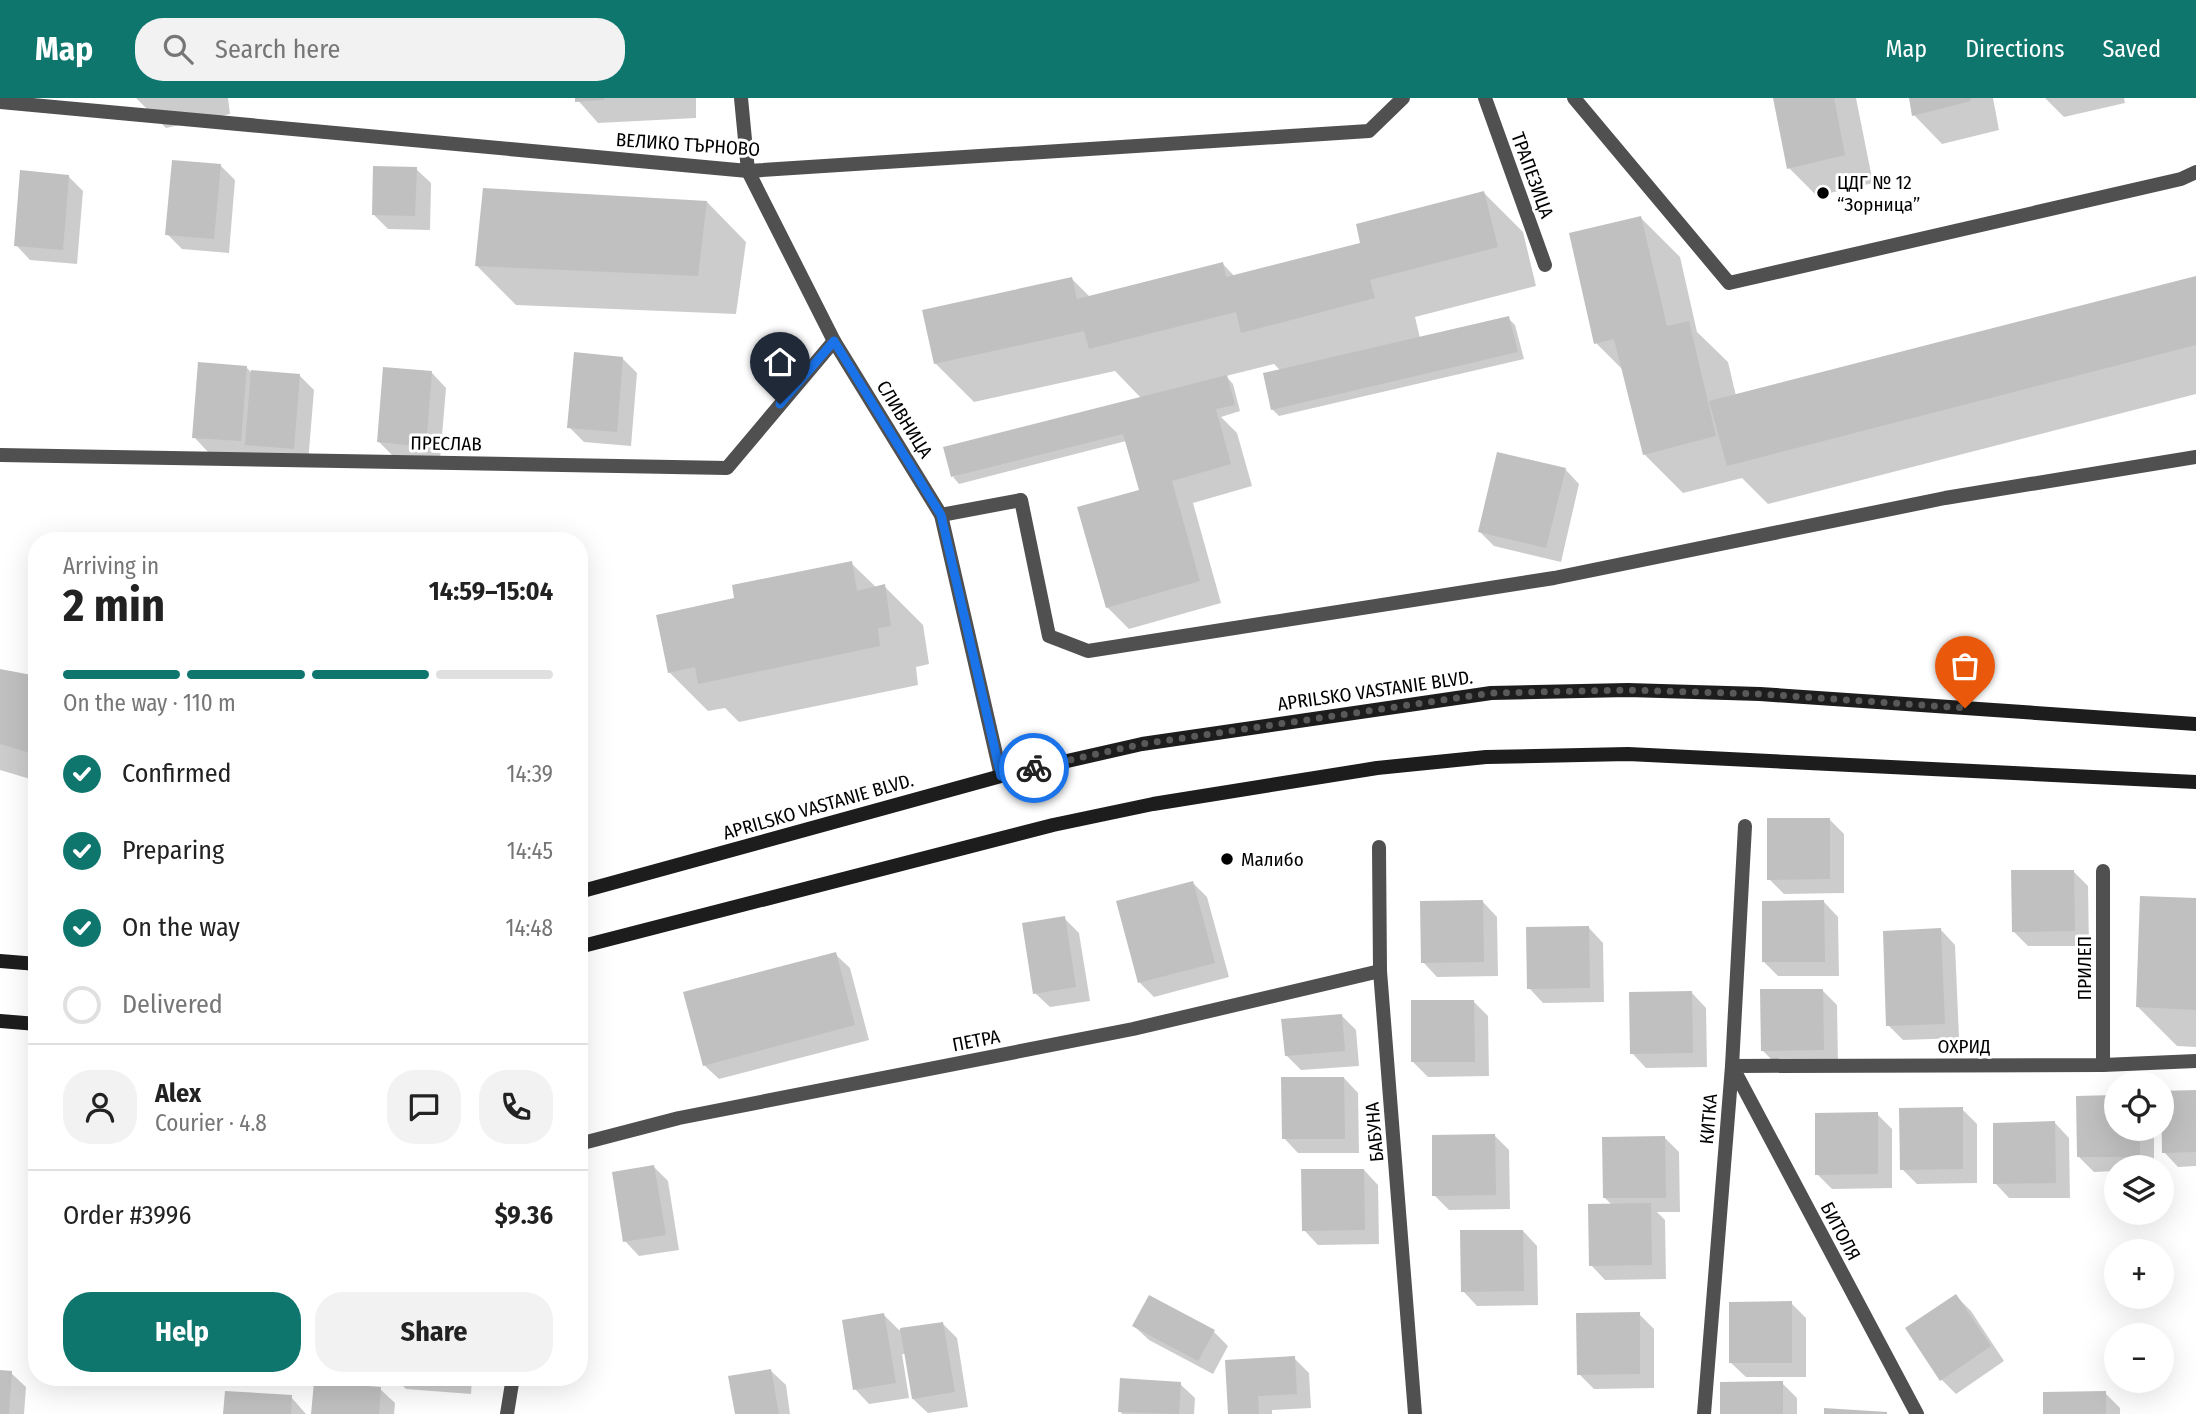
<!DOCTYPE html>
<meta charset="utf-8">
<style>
:root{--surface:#fff;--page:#f2f2f2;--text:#222;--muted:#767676;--line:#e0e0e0;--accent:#0f766e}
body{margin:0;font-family:"Fira Sans Condensed",sans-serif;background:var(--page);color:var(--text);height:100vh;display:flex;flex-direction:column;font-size:26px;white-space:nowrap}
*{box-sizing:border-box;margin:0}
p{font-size:23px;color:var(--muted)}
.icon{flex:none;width:38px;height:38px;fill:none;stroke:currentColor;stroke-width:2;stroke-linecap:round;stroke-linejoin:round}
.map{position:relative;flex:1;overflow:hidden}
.details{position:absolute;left:28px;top:434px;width:560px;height:854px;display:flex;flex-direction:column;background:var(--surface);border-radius:28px;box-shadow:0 7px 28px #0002}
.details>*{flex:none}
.tools{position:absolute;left:2104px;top:973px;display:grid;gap:14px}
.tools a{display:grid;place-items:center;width:70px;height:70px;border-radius:50%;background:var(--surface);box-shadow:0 7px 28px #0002;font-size:35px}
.pin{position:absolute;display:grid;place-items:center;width:60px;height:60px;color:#fff;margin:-72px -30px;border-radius:50% 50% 50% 0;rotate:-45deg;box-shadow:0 0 7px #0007}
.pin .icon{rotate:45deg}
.courier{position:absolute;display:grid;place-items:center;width:70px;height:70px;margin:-35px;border:5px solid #1a73e8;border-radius:50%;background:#fff;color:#222;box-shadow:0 2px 9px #0007}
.overview em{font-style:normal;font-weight:700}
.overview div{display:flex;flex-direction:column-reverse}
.overview{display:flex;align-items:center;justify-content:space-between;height:119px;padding:0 35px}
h1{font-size:46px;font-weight:700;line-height:52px}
.bar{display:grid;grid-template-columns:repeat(4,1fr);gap:10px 7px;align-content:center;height:84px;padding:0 35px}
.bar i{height:9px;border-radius:5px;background:var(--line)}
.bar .current{background:var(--accent)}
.bar p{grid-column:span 4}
.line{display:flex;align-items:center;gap:18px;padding:0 35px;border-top:2px solid var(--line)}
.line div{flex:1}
.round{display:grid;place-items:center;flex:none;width:74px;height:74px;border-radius:28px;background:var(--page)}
ol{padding:0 35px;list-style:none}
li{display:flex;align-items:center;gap:21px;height:77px}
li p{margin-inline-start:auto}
li .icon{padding:7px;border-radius:50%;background:var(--accent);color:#fff;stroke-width:4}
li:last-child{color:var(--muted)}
li i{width:38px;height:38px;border:4px solid var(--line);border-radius:50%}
.action{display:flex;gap:14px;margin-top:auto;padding:14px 35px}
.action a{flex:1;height:80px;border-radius:28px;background:var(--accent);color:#fff;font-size:28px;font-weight:700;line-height:80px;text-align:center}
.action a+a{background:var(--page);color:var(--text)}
header{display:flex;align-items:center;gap:42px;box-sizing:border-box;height:98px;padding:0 35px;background:var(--accent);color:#fff}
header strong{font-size:33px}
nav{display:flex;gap:38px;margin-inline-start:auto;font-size:24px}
.search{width:490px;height:63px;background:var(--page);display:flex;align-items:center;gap:18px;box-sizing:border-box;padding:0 24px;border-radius:28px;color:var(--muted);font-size:26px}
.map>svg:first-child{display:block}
.shadow{fill:#0003}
.building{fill:#c0c0c0}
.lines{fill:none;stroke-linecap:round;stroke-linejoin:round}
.street{stroke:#505050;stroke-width:14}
.secondary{stroke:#1d1d1d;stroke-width:14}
.done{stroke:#595959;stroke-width:7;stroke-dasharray:0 12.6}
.route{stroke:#1a73e8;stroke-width:9}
.poi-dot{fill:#000;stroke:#fff;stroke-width:2.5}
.labels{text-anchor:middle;stroke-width:6;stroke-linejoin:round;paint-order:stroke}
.street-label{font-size:19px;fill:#000;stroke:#fff}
.poi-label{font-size:19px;fill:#000;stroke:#fff;text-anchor:start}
</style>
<header>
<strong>Map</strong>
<div class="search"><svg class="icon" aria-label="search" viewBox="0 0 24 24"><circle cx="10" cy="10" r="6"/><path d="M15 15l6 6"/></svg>Search here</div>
<nav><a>Map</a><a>Directions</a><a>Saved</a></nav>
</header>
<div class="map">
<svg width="2196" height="1316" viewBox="0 0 2196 1316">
<rect width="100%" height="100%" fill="#fff"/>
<g class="shadow">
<path d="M136,0h92l2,16 -64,14z"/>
<path d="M576,0h120v20l-98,5z"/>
<path d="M1775,0h81l17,85 -56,13 -28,-28z"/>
<path d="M1911,0h82l6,32 -57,14 -28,-29z"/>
<path d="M2045,0h79l1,5 -61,14z"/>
<path d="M220,67l15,15 -6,73 -47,-4 -15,-15z"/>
<path d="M416,71l15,14 -1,47 -42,-1 -15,-15z"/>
<path d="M68,78l15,15 -6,73 -47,-4 -14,-15z"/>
<path d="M1484,95l39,39 13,54 -121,31 5,21 88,-20 7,7 9,34 -245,57 -7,-7 9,-38 -7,-7 -48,12 7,8 7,27 -19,6 16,16 15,53 -59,17 28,100 -92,26 -22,-22 34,-116 -15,-50 -167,43 -6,-7 188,-79 -26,-27 -141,31 -39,-39 137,-84 18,18 133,-33 12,13 125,-32z"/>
<path d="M707,104l39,40 -10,72 -220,-9 -39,-39z"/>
<path d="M1641,120l39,39 17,75 31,30 8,34 460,-118v116l-428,110 -26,-26 -59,15 -39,-39 -20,-83 -28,-28z"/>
<path d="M622,260l15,15 -6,73 -47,-4 -15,-15z"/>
<path d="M247,270l4,4 48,3 15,15 -6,73 -100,-11 -14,-15z"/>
<path d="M432,275l14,15 -6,72 -47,-4 -14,-14z"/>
<path d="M1565,371l14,15 -18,78 -67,-16 -15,-15z"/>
<path d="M851,465l26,25 7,-2 39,39 6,39 -13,3 2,18 -179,37 -14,-14 -17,3 -39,-39 67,-72z"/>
<path d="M0,573l37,7v103l-37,-11z"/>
<path d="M1829,721l15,15v59l-60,1 -15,-15z"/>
<path d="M2073,773l15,15 1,60h-61l-15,-15z"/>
<path d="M1193,785l14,14 22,80 -75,20 -14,-14z"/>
<path d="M2196,801v148l-19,-1 -39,-39z"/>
<path d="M1483,804l14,15 1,59 -61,1 -14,-15z"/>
<path d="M1824,804l14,15 1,59h-61l-14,-14z"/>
<path d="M1064,820l15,15 11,68 -40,6 -15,-14z"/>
<path d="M1589,830l14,15 1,59 -61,1 -14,-15z"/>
<path d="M1941,832l14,15 4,93 -56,2 -15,-15z"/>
<path d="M835,856l15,14 19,72 -150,39 -15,-14z"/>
<path d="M1822,892l15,15 1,59 -61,1 -15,-15z"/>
<path d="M1692,895l14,15 1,59 -61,1 -14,-15z"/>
<path d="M1474,904l14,14 1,60 -61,1 -15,-15z"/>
<path d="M1342,918l14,14 3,36 -58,4 -15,-15z"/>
<path d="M1344,980l14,15 1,60h-61l-14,-15z"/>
<path d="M2196,994v74l-18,1 -14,-15z"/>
<path d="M1962,1011l15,15v59l-60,1 -15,-15z"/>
<path d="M1877,1016l15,15v59l-60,1 -15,-15z"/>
<path d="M2055,1025l14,15 1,60h-61l-14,-15z"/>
<path d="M2116,1031h38v38h-38v4l-22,1 -15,-15z"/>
<path d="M1494,1037l15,15 1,59 -61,1 -15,-15z"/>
<path d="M1665,1040l14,14 1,60h-23l8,8 1,59 -61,1 -14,-15 22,-59 -8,-8z"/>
<path d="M654,1069l14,14 11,69 -40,6 -14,-15z"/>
<path d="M1364,1072l14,15 1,59 -61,1 -14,-15z"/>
<path d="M1523,1133l14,15 1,59 -61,1 -14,-15z"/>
<path d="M1956,1198l15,15 33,50 -48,33 -15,-15z"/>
<path d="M1791,1205l15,15v59h-60l-15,-14z"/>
<path d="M1639,1216l15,15v59l-60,1 -15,-15z"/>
<path d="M884,1217l15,15 43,-7 15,15 11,69 -40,6 -15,-14 -7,-45h-4l7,44 -40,6 -14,-15z"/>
<path d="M1134,1228l79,5 15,15 -15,28 -64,-34z"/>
<path d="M1294,1260l15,15 2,35 -39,2v4h-42z"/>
<path d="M771,1273l15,14 4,29h-54z"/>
<path d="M0,1274l11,1 15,14 -2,27h-24z"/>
<path d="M394,1279h78l-1,17 -65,-5z"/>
<path d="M1782,1285l15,15v16h-75z"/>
<path d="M1180,1286l15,14 -1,16h-72l-2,-3z"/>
<path d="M380,1291l15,14 -1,11h-81z"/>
<path d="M2105,1295l15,15v6h-75z"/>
<path d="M291,1299l15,17h-82z"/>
</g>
<g class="building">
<path d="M575,0h29v2l-29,2z"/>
<path d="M1773,0h61l11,57 -58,14z"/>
<path d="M1909,0h62v3l-59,15z"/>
<path d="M172,62l49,4 -7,75 -49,-4z"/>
<path d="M373,68l44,1 -2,49 -43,-1z"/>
<path d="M20,72l49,5 -6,75 -49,-4z"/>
<path d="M483,90l224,13 -9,75 -223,-10z"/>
<path d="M1484,93l14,56 -128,33 5,18 -134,35 -5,-21 -147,37 -5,-18 -150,33 -12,-54 150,-33 5,22 146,-37 3,15 134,-34 -4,-19z"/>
<path d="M1641,118l26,110 22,-5 27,115 -73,19 -29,-116 -20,5 -25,-111z"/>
<path d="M2196,178v69l-469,121 -18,-65z"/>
<path d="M1509,218l9,36 -247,58 -8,-37z"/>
<path d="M574,254l49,5 -6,75 -50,-4z"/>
<path d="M198,264l49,4 -6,75 -49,-3z"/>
<path d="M383,269l49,4 -6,76 -49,-5z"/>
<path d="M251,272l49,4 -6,75 -49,-4z"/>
<path d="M1227,277l8,30 -19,4 15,55 -59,17 28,100 -94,27 -29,-101 62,-17 -16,-56 -172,43 -8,-30z"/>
<path d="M1497,354l69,16 -20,80 -68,-16z"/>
<path d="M852,463l5,30 28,-7 6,42 -13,2 2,18 -182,38 -3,-17 -27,6 -12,-58 78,-17 -2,-13z"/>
<path d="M0,571l37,7v79l-37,-11z"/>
<path d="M1767,720h63v61l-63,1z"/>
<path d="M2011,772h63l1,61 -63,1z"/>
<path d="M1193,783l22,82 -77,20 -22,-82z"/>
<path d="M2140,798l56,2v112l-60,-3z"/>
<path d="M1483,802l1,62 -63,1 -1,-62z"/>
<path d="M1824,802l1,62h-63v-61z"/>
<path d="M1065,818l11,71 -43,7 -11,-71z"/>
<path d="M1589,828l1,62 -63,1 -1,-62z"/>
<path d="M1941,830l4,96 -59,2 -3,-95z"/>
<path d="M836,854l19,73 -152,41 -20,-74z"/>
<path d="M1760,891h63l1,61 -63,1z"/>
<path d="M1692,893l1,62 -63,1 -1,-62z"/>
<path d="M1411,902h63l1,62h-64z"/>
<path d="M1342,916l3,37 -60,5 -4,-37z"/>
<path d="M1281,979h63l1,62h-63z"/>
<path d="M2196,992v62l-34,1 -1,-62z"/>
<path d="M2116,997v34h24v28h-63l-1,-61z"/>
<path d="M1963,1009v62l-63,1 -1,-62z"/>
<path d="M1878,1014v62l-63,1v-62z"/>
<path d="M2055,1023l1,62 -63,1v-61z"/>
<path d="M1495,1036l1,61 -64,1v-61z"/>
<path d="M1665,1038l1,62h-63l-1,-61z"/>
<path d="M654,1067l12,70 -43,7 -11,-70z"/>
<path d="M1301,1071h63l1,61 -63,1z"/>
<path d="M1651,1105l1,62 -63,1 -1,-62z"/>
<path d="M1460,1132h63l1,61 -63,1z"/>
<path d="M1956,1196l35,52 -51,35 -35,-53z"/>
<path d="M1149,1197l66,35 -17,31 -66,-35z"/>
<path d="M1792,1203v62h-63v-61z"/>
<path d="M1640,1214v62l-63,1 -1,-62z"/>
<path d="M884,1215l12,70 -43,7 -11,-70z"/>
<path d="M943,1224l12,70 -43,7 -12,-71z"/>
<path d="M1295,1258l2,38 -39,2 1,18h-31l-3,-54z"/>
<path d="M771,1271l8,45h-44l-7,-38z"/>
<path d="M0,1272l12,1 -3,43h-9z"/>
<path d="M1120,1280l61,4 -2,32 -61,-2z"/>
<path d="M1783,1283v33h-63v-32z"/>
<path d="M314,1284l67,5 -2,27h-68z"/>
<path d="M225,1293l67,4 -1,19h-68z"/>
<path d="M2106,1293v23h-63v-22z"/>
<path d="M1824,1310l63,4v2h-63z"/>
</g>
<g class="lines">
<g class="street">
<path d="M741,0l7,73 86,170 107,174 60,261"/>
<path d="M1485,0l60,167"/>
<path d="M1574,0l155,185 452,-104 15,-7"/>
<path d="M0,4l748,69 621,-40 34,-33"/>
<path d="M0,357l727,13 107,-127"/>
<path d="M941,417l80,-15 28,136 39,15 466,-73 391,-80 251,-41"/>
<path d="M1379,749l1,124 35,443"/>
<path d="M2103,967v-194"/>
<path d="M579,1046l100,-26 454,-89 247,-58"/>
<path d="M507,1316l6,-37"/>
<path d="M1704,1316l28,-348 13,-240"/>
<path d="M1917,1316l-185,-348 371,-1 93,-4"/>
</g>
<g class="secondary">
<path d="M579,794l422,-116 141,-32 349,-51 137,-3 132,4 436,30"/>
<path d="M579,849l474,-122 100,-21 224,-36 109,-11 142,-3 568,28"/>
<path d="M0,863l37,3"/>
<path d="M0,923l37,3"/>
</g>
</g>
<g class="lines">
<path class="done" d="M1034,670l108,-24 349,-51 137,-3 132,4 205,14"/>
<path class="route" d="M780,306l54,-63 107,174 60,261 33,-8"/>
</g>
<g class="poi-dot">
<circle cx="1823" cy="95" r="7"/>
<circle cx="1227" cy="761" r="7"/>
</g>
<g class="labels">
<g class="street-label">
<text transform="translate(688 46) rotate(4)" y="7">ВЕЛИКО ТЪРНОВО</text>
<text transform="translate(1533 77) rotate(70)" y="7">ТРАПЕЗИЦА</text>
<text transform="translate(905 321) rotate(58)" y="7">СЛИВНИЦА</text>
<text transform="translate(446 345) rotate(1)" y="7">ПРЕСЛАВ</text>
<text transform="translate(1375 592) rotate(-8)" y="7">APRILSKO VASTANIE BLVD.</text>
<text transform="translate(818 708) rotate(-16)" y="7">APRILSKO VASTANIE BLVD.</text>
<text transform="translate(2084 870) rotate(-90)" y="7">ПРИЛЕП</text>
<text transform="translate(976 942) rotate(-11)" y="7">ПЕТРА</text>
<text x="1964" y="955">ОХРИД</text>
<text transform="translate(1708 1021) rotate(-85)" y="7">КИТКА</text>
<text transform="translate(1374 1034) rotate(-95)" y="7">БАБУНА</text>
<text transform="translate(1841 1133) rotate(62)" y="7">БИТОЛЯ</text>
</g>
<g class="poi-label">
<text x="1837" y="91">ЦДГ № 12<tspan x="1837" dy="22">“Зорница”</tspan></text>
<text x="1241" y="768">Малибо</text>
</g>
</g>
</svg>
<div class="tools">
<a><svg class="icon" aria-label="locate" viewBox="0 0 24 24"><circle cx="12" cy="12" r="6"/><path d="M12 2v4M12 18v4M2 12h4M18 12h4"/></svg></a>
<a><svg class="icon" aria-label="layers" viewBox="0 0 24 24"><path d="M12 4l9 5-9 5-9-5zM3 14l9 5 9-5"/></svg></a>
<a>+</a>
<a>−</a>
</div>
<div class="pin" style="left:1965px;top:610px;background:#ea580c"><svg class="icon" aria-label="bag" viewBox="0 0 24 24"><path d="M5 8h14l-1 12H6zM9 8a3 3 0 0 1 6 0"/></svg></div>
<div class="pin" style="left:780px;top:306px;background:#1f2937"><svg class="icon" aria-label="home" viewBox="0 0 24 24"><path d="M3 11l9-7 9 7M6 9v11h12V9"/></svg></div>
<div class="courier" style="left:1034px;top:670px"><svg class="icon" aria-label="bike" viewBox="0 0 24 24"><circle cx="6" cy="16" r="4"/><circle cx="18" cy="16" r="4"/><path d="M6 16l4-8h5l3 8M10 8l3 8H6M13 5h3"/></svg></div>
<section class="details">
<div class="overview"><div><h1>2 min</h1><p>Arriving in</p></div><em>14:59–15:04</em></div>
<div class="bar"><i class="current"></i><i class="current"></i><i class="current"></i><i></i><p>On the way · 110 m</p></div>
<ol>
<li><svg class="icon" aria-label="check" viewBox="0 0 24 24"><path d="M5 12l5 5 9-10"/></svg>Confirmed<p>14:39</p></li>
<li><svg class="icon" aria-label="check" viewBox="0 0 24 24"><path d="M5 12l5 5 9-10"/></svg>Preparing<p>14:45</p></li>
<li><svg class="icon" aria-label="check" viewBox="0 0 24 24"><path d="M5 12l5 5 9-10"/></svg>On the way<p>14:48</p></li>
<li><i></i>Delivered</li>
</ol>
<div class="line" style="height:126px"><a class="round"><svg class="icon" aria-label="person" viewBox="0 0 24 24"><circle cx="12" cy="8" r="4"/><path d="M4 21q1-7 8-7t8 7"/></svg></a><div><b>Alex</b><p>Courier · 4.8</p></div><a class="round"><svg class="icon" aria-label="chat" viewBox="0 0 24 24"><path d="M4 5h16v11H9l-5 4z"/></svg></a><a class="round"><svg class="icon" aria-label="phone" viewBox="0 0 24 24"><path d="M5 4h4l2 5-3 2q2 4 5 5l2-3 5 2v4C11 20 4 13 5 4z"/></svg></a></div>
<div class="line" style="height:91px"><div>Order #3996</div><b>$9.36</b></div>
<div class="action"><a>Help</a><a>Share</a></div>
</section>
</div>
